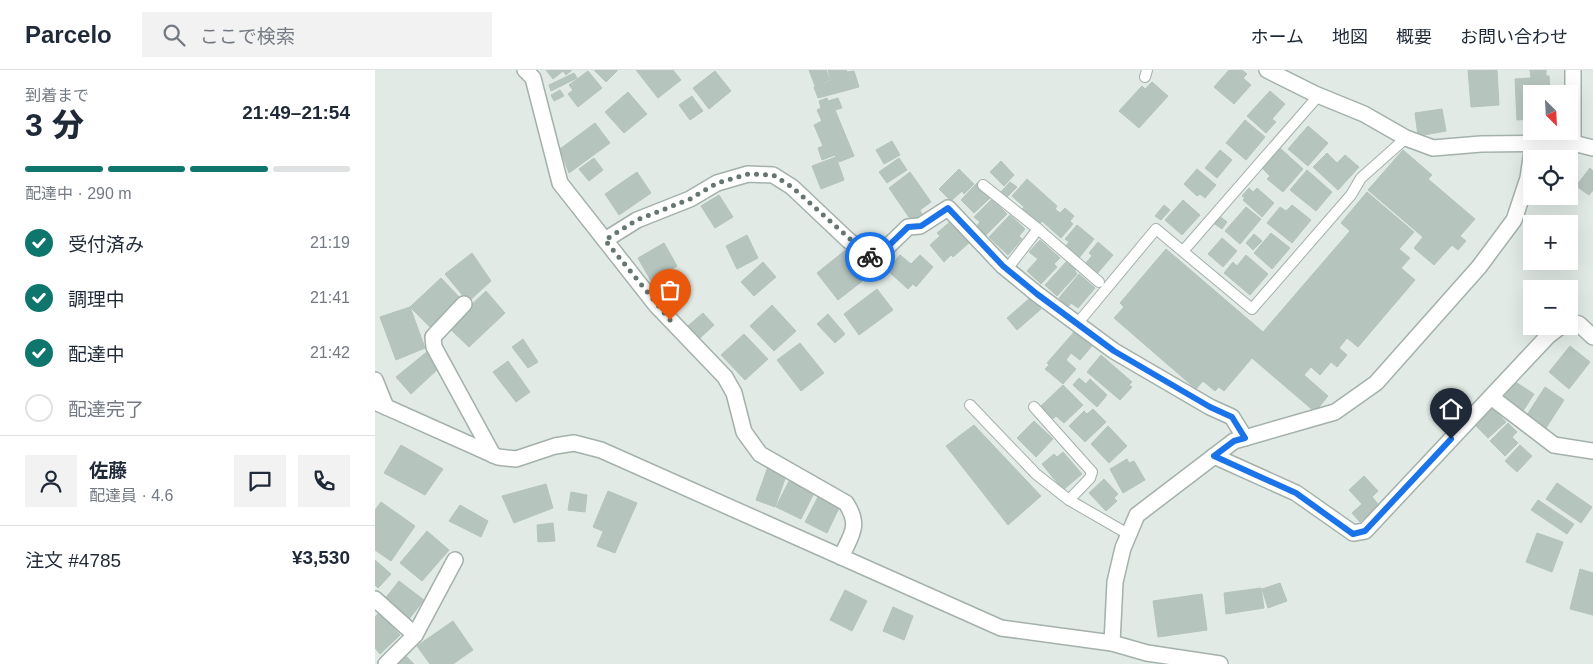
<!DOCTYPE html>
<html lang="ja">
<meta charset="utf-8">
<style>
:root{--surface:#fff;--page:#f2f2f3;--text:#1f2937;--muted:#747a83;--line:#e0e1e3;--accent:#0f766e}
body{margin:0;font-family:Arial,"Noto Sans JP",sans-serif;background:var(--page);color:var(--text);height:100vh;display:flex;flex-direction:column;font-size:19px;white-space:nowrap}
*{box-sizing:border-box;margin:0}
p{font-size:16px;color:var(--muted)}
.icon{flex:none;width:28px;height:28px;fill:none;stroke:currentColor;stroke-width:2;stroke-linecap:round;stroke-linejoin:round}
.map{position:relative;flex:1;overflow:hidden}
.details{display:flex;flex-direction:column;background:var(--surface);width:375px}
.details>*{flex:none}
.needle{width:32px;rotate:156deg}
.controls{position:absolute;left:1148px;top:15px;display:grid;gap:10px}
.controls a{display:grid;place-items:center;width:55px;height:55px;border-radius:0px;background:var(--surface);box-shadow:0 5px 20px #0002;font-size:25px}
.pin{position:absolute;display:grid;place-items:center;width:42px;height:42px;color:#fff;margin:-51px -21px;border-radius:50% 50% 50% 0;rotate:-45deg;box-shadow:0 0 5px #0007}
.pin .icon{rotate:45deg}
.courier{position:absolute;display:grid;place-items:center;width:50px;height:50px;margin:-25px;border:4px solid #1a73e8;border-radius:50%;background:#fff;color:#222;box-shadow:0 1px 6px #0007}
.summary em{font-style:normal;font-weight:800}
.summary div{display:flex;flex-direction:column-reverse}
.summary{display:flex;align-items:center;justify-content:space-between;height:85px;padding:0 25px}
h1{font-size:32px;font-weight:800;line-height:38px}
.bar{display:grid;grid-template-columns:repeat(4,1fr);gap:8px 5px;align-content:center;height:60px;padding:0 25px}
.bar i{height:6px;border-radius:4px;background:var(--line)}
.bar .current{background:var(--accent)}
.bar p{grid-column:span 4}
.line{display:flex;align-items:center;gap:12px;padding:0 25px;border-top:1px solid var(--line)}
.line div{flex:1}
.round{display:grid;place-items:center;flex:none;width:52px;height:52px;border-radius:0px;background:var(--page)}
ol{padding:0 25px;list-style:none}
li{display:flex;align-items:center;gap:15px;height:55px}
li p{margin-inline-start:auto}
li .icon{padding:5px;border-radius:50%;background:var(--accent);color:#fff;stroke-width:4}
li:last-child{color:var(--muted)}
li i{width:28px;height:28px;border:2px solid var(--line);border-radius:50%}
header{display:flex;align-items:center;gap:30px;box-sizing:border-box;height:70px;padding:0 25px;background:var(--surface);border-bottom:1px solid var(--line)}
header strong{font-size:24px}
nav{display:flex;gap:28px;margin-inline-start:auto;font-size:18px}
.search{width:350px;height:45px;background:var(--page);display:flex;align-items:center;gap:12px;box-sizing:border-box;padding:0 18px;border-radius:0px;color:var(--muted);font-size:19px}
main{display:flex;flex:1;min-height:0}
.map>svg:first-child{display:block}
.building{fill:#b6c4be;stroke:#b4c3bb}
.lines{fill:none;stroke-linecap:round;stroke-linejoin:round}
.service-casing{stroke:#a4b1ab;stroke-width:12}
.minor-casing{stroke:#a4b1ab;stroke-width:18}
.service{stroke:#fff;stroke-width:10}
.minor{stroke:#fff;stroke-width:15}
.done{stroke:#667770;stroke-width:5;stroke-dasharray:0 9}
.route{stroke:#1a73e8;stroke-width:6}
</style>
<header>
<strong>Parcelo</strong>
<div class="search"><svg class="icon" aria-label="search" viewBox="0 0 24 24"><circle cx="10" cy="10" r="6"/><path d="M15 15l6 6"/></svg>ここで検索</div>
<nav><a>ホーム</a><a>地図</a><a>概要</a><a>お問い合わせ</a></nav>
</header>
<main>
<section class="details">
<div class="summary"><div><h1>3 分</h1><p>到着まで</p></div><em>21:49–21:54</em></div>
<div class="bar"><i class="current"></i><i class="current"></i><i class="current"></i><i></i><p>配達中 · 290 m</p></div>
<ol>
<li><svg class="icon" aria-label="check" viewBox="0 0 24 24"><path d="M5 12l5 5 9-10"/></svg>受付済み<p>21:19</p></li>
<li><svg class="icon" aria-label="check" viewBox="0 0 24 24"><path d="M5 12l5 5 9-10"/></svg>調理中<p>21:41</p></li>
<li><svg class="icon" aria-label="check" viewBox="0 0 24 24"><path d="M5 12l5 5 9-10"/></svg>配達中<p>21:42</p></li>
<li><i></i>配達完了</li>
</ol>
<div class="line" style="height:90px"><a class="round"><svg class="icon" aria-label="person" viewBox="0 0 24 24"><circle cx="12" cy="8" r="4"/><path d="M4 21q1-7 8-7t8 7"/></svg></a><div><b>佐藤</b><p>配達員 · 4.6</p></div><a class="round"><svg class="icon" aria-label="chat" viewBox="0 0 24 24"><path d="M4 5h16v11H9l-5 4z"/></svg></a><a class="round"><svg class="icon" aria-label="phone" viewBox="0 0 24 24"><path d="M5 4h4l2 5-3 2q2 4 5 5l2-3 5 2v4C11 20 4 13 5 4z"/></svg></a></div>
<div class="line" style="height:65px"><div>注文 #4785</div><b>¥3,530</b></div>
</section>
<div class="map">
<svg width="1218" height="594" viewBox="0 0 1218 594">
<rect width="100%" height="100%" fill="#e1eae5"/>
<g class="building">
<path d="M171,0h26l-6,5 -3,-4 -10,8z"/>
<path d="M219,0h24l-12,12z"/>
<path d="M261,0h37l8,10 -23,18z"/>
<path d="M434,0h17l4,10 -15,6z"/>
<path d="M453,0h18l1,2 7,-1 5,16 -41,11 -4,-11 17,-6z"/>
<path d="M854,0h13l5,4 -4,4 8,7 -17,19 -20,-17z"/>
<path d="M1093,0h29l2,35 -28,2z"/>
<path d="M1155,0h16v6h3l1,18h-19v25l-14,1 -2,-41 16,-1z"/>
<path d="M213,1l14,17 -24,19 -10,-13 5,-4 -4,-5z"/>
<path d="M340,1l16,20 -22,18 -16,-21z"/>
<path d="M199,3l3,5 -26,13 -2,-6z"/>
<path d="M777,12l16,14 -29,32 -20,-17 23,-25 3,3z"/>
<path d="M185,20l4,6 -10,5 -3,-6z"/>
<path d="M895,21l15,13 -13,15 4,3 -10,11 -19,-17z"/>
<path d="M253,22l19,22 -23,19 -19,-21z"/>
<path d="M317,26l11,15 -13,9 -11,-15z"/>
<path d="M452,28l1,3 10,-3 4,10 -7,2 19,46 -15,6 -4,-7 -13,5 -4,-12 5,-2 -9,-21 8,-4 -5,-11 4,-2 -2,-7z"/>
<path d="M1067,39l4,22 -28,5 -3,-23z"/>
<path d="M870,50l20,17 -19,23 -20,-17z"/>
<path d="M220,53l15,20 -41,30 -9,-24z"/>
<path d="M933,56l20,17 -20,23 -20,-17z"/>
<path d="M517,71l8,14 -16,9 -8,-14z"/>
<path d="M905,78l23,21 -20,23 -16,-13 3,-3 -8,-8z"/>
<path d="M845,80l12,10 -15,18 -12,-10z"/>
<path d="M1028,80l29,25 -4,4 47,40 -15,17 6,5 -8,9 -6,-5 -18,20 -20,-17 9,-11 -55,-47z"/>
<path d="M952,83l10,10 8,-8 14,12 -21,23 -25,-23z"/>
<path d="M461,87l8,23 -23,9 -9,-23z"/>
<path d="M219,88l9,12 -14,11 -10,-12z"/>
<path d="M524,88l8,12 -20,13 -8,-11z"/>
<path d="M626,91l13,14 -10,11 -14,-14z"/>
<path d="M1215,98l3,3v19l-4,5 -13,-9z"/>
<path d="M584,99l15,15 -10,10 -2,-3 -11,10 -12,-12z"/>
<path d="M822,99l19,16 -11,13 -5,-4 -3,2 -13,-12z"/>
<path d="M932,100l25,22 -16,19 -26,-21z"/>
<path d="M262,102l14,21 -32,22 -14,-21z"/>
<path d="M535,102l21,30 -11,8 3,6 -10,7 -24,-35z"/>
<path d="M652,109l30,27 -2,3 5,4 5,-5 9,8 -4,5 3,3 -12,14 -19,-17 -4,5 -17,-15 3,-4 -12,-11z"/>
<path d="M635,112l7,5 -10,10 -6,-5z"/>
<path d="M602,113l14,14 -17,16 -13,-13z"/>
<path d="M874,118l4,4 4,-4 17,15 -12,14 -19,-17 2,-2 -3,-2z"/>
<path d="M992,122l47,40 -15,17 11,9 -9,10 14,12 -57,67 -11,-9 -8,10 8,7 -10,12 -6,-5 -11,13 -9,-8 -7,8 24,21 -13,16 -63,-54 -28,33 -5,-4 -4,4 -12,-10 -7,8 -82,-71 10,-11 -4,-4 46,-54 97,83 87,-101 -9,-8z"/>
<path d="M344,125l14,22 -18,11 -14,-22z"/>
<path d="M617,129l15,15 -22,22 -9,-9 4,-5 -6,-5z"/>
<path d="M808,130l17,15 -18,20 -17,-15z"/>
<path d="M789,135l6,5 -9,10 -6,-4z"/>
<path d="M917,135l19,15 -19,23 -25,-20 13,-16 6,4z"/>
<path d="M871,137l15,12 -21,25 -15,-13z"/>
<path d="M635,145l15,14 -6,7 3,3 -14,16 -19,-18z"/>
<path d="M843,145l9,7 -5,7 -10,-7z"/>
<path d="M576,151l19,21 -17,15 -2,-2 -7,7 -14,-17 10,-9 -3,-3z"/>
<path d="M702,155l17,14 -15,19 -14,-11 4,-5 -4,-3z"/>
<path d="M896,163l19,15 -18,21 -18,-16z"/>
<path d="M879,164l8,7 -9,9 -7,-7z"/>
<path d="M372,165l11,23 -21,11 -11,-23z"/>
<path d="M847,168l15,13 -14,16 -15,-13z"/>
<path d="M665,170l20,18 -6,6 3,3 -16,17 -14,-13 11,-12 -9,-7z"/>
<path d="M723,172l15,13 -17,20 -12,-10 8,-9 -3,-3z"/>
<path d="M289,173l13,23 -26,15 -13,-23z"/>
<path d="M473,178l22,27 -32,25 -21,-27z"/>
<path d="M97,183l19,28 -23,21 -23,-28z"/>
<path d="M525,185l11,9 9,-9 13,12 -17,20 -3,-3 -5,5 -21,-19z"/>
<path d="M871,185l22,19 -18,21 -26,-22 9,-11 4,4z"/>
<path d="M692,191l9,8 -1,2 2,3 -20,22 -12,-11z"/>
<path d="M388,192l13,15 -22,19 -13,-14z"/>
<path d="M704,204l16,14 -17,20 -7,-5 -3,4 -9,-9z"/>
<path d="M66,208l20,21 -29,30 -22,-22z"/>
<path d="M502,219l16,21 -34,25 -15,-21z"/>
<path d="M111,221l19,22 -36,34 -21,-20z"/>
<path d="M656,227l10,12 -24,21 -10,-12z"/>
<path d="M397,235l24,26 -22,20 -24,-25z"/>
<path d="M35,237l15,41 -29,12 -16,-43z"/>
<path d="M328,243l11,12 -15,14 -11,-13z"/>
<path d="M453,244l17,20 -10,9 -18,-19z"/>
<path d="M700,261l17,15 -12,14 -9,-7 -5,7 10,9 -13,15 -18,-15 4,-4 -2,-2z"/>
<path d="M369,264l24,25 -23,21 -24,-25z"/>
<path d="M148,269l15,23 -10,6 -16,-21z"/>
<path d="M425,273l24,30 -23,18 -24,-31z"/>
<path d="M1195,276l20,16 -21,27 -20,-17z"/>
<path d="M53,281l12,16 -29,27 -15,-17z"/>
<path d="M726,285l31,27 -3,3 3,2 -12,13 -33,-28z"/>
<path d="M133,291l22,31 -14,10 -23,-30z"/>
<path d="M704,308l7,6 4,-5 17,16 -10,12 -24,-22z"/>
<path d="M1139,311l20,13 -11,17 -20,-12z"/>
<path d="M688,315l20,20 -19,18 -8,-7 -3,3 -13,-12z"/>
<path d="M1170,317l19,13 -18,28 -19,-13z"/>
<path d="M1116,336l15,16 -18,16 -15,-15z"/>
<path d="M718,339l13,13 -21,20 -16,-16 15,-15 3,3z"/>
<path d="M659,351l19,18 -17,18 -19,-19z"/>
<path d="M1133,353l9,9 -5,5 6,6 -13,13 -15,-15z"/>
<path d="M599,355l67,71 -33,29 -62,-79z"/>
<path d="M733,356l19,20 -18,17 -18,-19z"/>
<path d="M26,375l42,24 -18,26 -41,-22z"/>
<path d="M1145,375l12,11 -15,16 -12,-11z"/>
<path d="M688,382l19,22 -19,16 -21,-26 12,-10 3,3z"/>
<path d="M752,389l2,4 5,-2 11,19 -22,13 -13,-24z"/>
<path d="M394,394l17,12 -11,31 -19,-7z"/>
<path d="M989,406l14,15 -6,6 7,8 -19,17 -8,-9 10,-9 -13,-14z"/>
<path d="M729,409l14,15 -4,4 3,3 -11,10 -17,-18z"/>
<path d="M414,411l25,12 -13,26 -25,-12z"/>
<path d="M1182,413l35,24 -11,16 -35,-24z"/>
<path d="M171,414l7,24 -39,15 -12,-27z"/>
<path d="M233,421l29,12 -16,36 -28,-12z"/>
<path d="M196,422l16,3 -2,17 -17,-2z"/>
<path d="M443,427l21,11 -12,25 -22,-11z"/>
<path d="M1163,430l36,24 -7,10 -36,-24z"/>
<path d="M6,432l34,24 -24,35 -16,-11v-40z"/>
<path d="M85,435l28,16 -7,16 -32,-16z"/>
<path d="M178,453l2,18 -17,1 -1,-17z"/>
<path d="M52,461l22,19 -27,31 -22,-18z"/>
<path d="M228,462l18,7 -6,14 -18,-7z"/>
<path d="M1162,463l26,9 -11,30 -26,-10z"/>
<path d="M0,490l16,14 -13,14 -3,-3z"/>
<path d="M1205,499l13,4v42l-23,-6z"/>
<path d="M24,511l25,19 -15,19 -25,-19z"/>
<path d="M905,513l7,18 -19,7 -6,-19z"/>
<path d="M886,518l3,20 -38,6 -2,-21z"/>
<path d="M470,520l22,11 -15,30 -22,-11z"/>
<path d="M827,524l5,36 -49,7 -5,-36z"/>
<path d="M518,537l20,9 -9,24 -21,-9z"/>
<path d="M4,543l21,22 -20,19 -5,-6v-31z"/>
<path d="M78,551l20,29 -20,14h-23l-13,-18z"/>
<path d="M30,585l9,9h-18z"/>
</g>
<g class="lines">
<g class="service-casing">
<g id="service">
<path d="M770,7l2,-7"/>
<path d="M608,115l55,44"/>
<path d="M809,180l135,-155"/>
<path d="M632,199l31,-40 61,53"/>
<path d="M702,254l79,-95 96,80 99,-114 10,-17 45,-40"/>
<path d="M595,335l66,69 33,26 59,34"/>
<path d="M659,337l58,65 -2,6 -21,22"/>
</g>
</g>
<g class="minor-casing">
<g id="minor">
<path d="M150,0l8,8 27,105 96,122 69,72 9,16 10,39 16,22 86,49c15,23 5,32 -5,54"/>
<path d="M892,0l48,24 49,20 42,24 27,10 48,-4 92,-1 20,5"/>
<path d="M1198,0v73"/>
<path d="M230,170l32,-20 53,-21 27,-16 31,-9 25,1 19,12 56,53 26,20 34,-33 12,-1 28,-18 55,58 34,28 77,57 96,56 22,10 13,21"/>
<path d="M89,234l-31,33 1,10 59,108"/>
<path d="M1194,251l10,3 14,13"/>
<path d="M0,310l11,27"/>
<path d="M1116,327l63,48 39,6"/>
<path d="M0,332l123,55 18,2 39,-13 19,-3 27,7 400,178 111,15 35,10 73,11"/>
<path d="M839,386l82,37 57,40 12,-2 183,-195 13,-10"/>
<path d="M0,529l40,36"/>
<path d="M737,573l3,-61 8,-34 14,-33 97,-74 101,-29 41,-29 103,-116 35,-47 14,-42 5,-34"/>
<path d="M11,594l29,-29 40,-75"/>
</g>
</g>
<use href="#service" class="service"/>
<use href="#minor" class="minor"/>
</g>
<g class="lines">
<path class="done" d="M295,250l-65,-80 32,-20 53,-21 27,-16 31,-9 25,1 19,12 78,70"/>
<path class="route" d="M495,187l4,3 34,-33 13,-1 27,-18 55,58 34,28 77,57 96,56 22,10 13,21 -11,3 -20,15 82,37 57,41 12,-3 86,-92"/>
</g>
</svg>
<div class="controls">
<a><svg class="needle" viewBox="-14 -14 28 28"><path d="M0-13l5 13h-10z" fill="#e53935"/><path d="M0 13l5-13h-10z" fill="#747a83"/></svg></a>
<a><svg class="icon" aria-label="locate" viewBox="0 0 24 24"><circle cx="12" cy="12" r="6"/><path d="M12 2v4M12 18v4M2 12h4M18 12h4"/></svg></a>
<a>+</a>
<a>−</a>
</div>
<div class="pin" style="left:295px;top:250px;background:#ea580c"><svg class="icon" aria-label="bag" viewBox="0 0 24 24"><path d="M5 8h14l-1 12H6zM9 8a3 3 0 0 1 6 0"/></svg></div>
<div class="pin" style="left:1076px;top:369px;background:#1f2937"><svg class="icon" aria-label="home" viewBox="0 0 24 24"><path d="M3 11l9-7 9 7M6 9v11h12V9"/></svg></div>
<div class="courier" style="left:495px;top:187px"><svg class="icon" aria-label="bike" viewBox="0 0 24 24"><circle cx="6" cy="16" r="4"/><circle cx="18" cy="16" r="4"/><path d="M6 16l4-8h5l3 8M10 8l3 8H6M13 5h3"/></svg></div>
</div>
</main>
